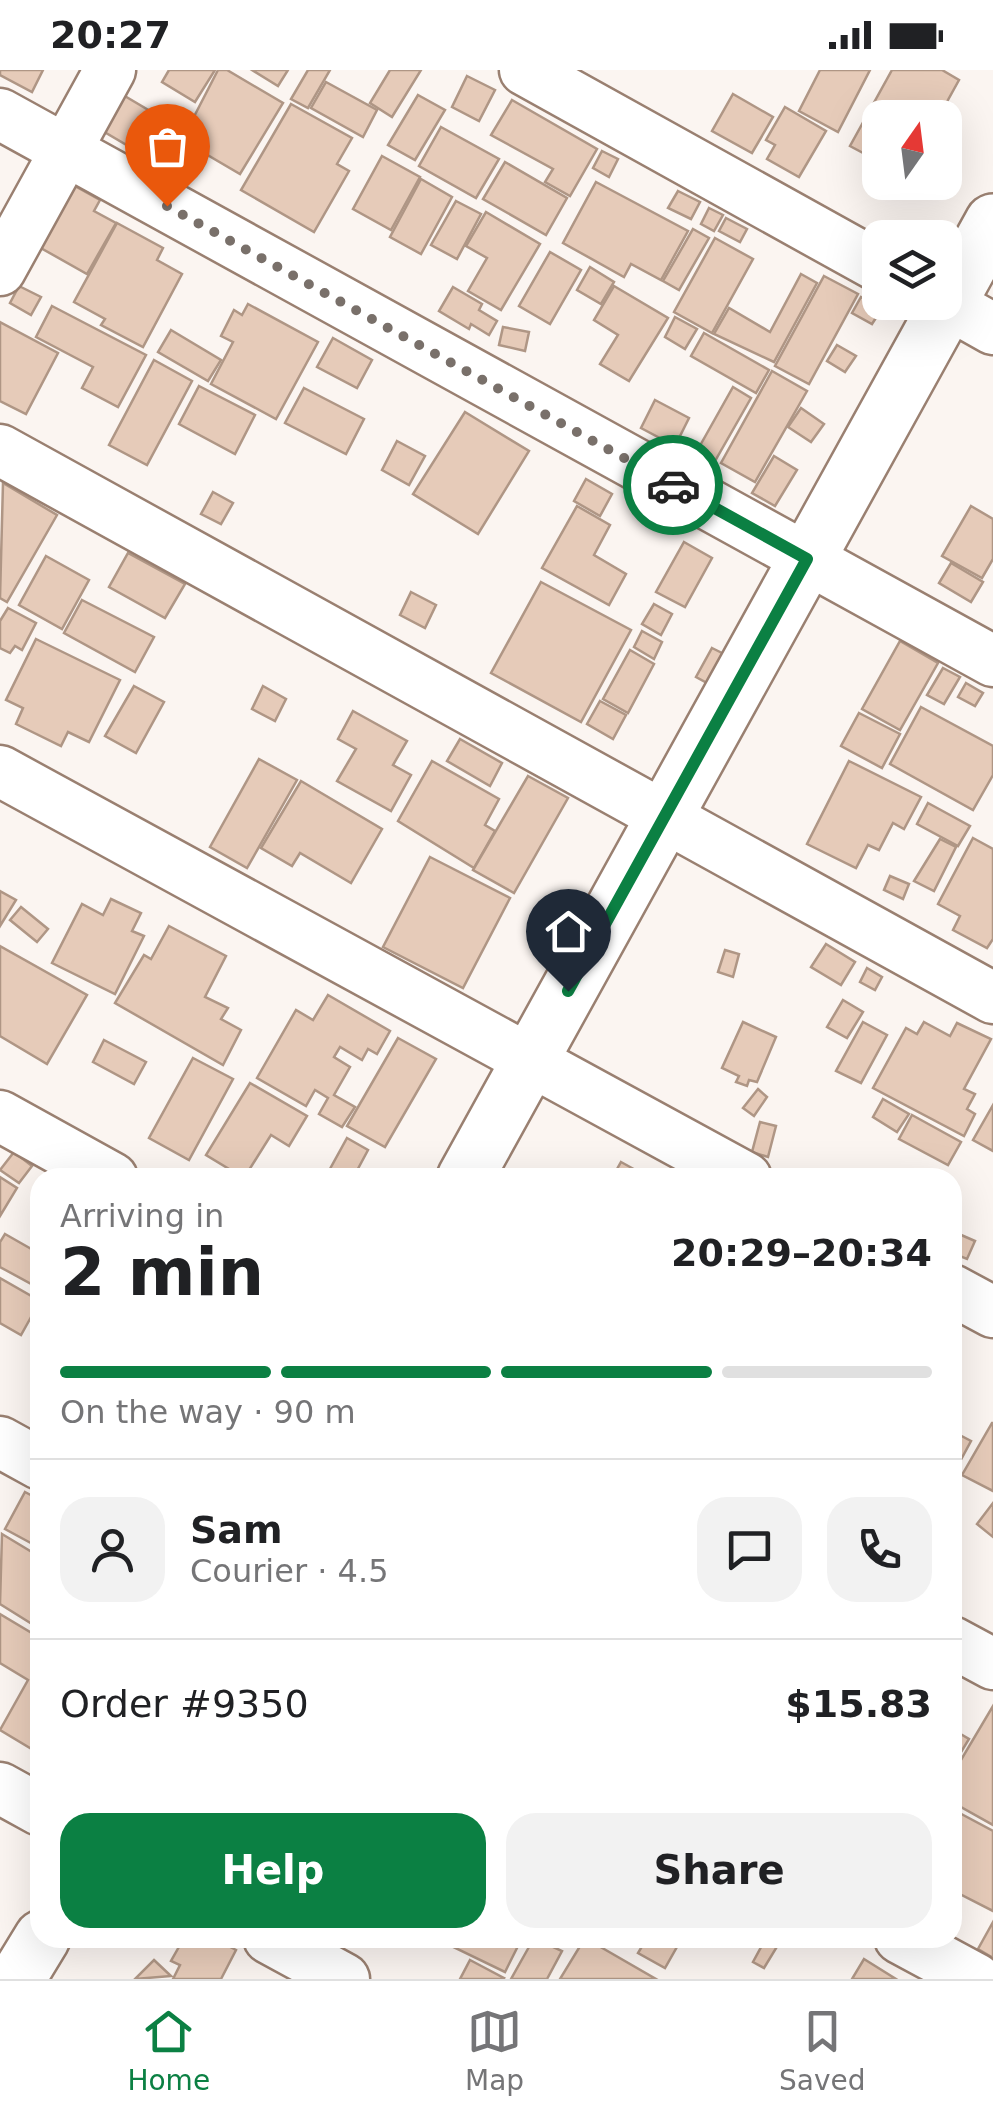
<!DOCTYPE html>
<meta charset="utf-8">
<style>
:root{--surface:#fff;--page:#f2f2f2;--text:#202124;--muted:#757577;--line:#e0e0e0;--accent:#0b8043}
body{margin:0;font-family:"DejaVu Sans",sans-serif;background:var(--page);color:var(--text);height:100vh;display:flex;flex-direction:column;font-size:38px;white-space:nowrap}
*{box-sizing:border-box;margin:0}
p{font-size:32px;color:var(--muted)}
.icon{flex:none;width:55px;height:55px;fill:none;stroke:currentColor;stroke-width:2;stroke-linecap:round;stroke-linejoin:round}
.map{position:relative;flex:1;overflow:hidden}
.side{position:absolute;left:30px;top:1098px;width:932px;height:780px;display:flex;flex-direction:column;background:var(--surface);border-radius:30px;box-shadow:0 10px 40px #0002}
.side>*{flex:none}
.needle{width:65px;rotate:14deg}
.controls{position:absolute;left:862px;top:30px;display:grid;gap:20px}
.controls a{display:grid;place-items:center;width:100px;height:100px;border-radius:20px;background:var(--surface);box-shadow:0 10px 40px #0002;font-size:50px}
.pin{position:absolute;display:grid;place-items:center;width:85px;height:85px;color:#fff;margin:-102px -42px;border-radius:50% 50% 50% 0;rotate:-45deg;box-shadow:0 0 10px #0007}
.pin .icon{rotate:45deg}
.courier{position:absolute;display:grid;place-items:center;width:100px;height:100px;margin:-50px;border:8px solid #0b8043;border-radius:50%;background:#fff;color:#222;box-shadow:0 2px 12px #0007}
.headline em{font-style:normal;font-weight:700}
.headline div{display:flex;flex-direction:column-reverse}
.headline{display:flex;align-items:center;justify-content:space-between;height:170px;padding:0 30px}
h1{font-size:65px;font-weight:700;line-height:75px}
.bar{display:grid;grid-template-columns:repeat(4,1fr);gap:15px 10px;align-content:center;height:120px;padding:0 30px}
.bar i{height:12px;border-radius:8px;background:var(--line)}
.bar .on{background:var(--accent)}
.bar p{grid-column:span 4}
.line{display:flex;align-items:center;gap:25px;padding:0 30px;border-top:2px solid var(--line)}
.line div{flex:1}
.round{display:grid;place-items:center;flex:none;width:105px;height:105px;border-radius:30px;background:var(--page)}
.button{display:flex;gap:20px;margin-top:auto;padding:20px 30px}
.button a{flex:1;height:115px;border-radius:30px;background:var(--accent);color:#fff;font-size:40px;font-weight:700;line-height:115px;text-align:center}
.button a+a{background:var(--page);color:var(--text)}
.status{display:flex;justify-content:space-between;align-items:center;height:70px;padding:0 50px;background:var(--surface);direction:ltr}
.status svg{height:28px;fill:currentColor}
.tab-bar{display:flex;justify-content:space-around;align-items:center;height:140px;border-top:2px solid var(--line);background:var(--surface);font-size:28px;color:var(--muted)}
.tab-bar a{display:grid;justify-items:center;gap:5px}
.tab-bar .on{color:var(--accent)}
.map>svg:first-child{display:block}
.building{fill:#e6cbb9;stroke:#af9685;stroke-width:2.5}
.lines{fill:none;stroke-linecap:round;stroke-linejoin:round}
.minor-casing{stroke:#9a8071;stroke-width:55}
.major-casing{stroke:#9a8071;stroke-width:60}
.minor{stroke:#fff;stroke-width:50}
.major{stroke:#fff;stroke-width:55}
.done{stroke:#79706a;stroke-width:10;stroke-dasharray:0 18}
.route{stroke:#0b8043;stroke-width:12}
</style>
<div class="status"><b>20:27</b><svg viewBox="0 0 49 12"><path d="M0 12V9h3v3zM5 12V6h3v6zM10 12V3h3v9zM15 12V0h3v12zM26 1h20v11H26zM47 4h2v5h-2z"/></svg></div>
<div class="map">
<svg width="993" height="1909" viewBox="0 0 993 1909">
<rect width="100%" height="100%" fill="#fbf5f1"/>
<g class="building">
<path d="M0,0h43l-11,22 -32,-17z"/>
<path d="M169,0h46l-20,32 -33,-20z"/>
<path d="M218,0h9l56,33 -43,71 -58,-34z"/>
<path d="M252,0h36l-10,16z"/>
<path d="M308,0h22l-22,38 -17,-9z"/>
<path d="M390,0h31l-29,47 -22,-14z"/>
<path d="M820,0h50l-32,62 -39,-21z"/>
<path d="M892,0h50l17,10 -21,38h-58v44l-30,-16z"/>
<path d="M467,6l28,14 -16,31 -27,-14z"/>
<path d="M326,12l51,28 -14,27 -52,-29z"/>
<path d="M118,22l32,19 -20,36 -34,-20z"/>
<path d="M733,24l40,23 -21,36 -40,-22z"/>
<path d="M418,25l27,15 -30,50 -27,-15z"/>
<path d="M512,30l85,49 -27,47 -25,-14 8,-13 -62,-34z"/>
<path d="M291,34l61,34 -15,26 12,7 -35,61 -73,-42z"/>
<path d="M785,37l41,24 -27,46 -32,-18 8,-14 -9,-5z"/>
<path d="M441,57l58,32 -23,39 -57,-32z"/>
<path d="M602,81l16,8 -9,18 -16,-9z"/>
<path d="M382,86l38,21 -29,53 -38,-21z"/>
<path d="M505,92l62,36 -21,37 -63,-36z"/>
<path d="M421,109l31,18 -31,57 -31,-17z"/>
<path d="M596,112l92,49 -27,49 -30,-16 -7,13 -61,-34z"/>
<path d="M73,115l27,15 -6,11 22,12 -29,51 -48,-27z"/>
<path d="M678,121l22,11 -9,17 -23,-11z"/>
<path d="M456,131l25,13 -24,45 -26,-14z"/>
<path d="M709,138l14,7 -9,16 -13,-7z"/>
<path d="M486,142l54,32 -39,66 -33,-19 19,-33 -21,-12z"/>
<path d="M726,148l21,11 -7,13 -21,-11z"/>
<path d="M117,153l46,25 -6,12 25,14 -39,73 -42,-22 4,-6 -31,-17z"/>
<path d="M693,159l16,9 -30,52 -16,-9z"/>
<path d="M715,168l38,21 -41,74 -38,-21z"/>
<path d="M550,182l31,18 -31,54 -31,-18z"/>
<path d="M590,197l24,15 -13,22 -24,-14z"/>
<path d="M801,204l16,9 -43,79 -60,-28 15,-26 41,24z"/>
<path d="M824,206l34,18 -49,90 -34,-18z"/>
<path d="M19,216l22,11 -10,18 -21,-12z"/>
<path d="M614,216l54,32 -39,63 -29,-17 18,-29 -24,-15z"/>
<path d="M453,217l29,17 -3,6 18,11 -8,14 -18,-11 -2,5 -30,-18z"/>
<path d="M861,227l20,13 -9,14 -20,-11z"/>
<path d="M248,234l70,38 -42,77 -65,-35 22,-42 -12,-6 13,-26 8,5z"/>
<path d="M52,236l94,49 -28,52 -36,-19 11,-21 -57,-30z"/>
<path d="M675,247l22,12 -12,20 -20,-12z"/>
<path d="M0,252l58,31 -32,61 -26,-13z"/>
<path d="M503,257l26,5 -4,19 -26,-6z"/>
<path d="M171,260l50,30 -13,21 -50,-29z"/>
<path d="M704,263l65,37 -13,23 -65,-37z"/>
<path d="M333,268l39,22 -15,28 -40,-21z"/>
<path d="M837,275l19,11 -11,16 -18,-11z"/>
<path d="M154,290l38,21 -45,84 -38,-20z"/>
<path d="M772,301l35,20 -52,91 -34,-19z"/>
<path d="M199,316l56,29 -20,39 -56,-30z"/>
<path d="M733,317l18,11 -36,63 -18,-10z"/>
<path d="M304,318l60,31 -18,35 -61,-31z"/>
<path d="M655,330l34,18 -14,28 -34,-18z"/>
<path d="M801,338l23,16 -13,18 -23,-15z"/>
<path d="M465,342l64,39 -51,83 -65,-40z"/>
<path d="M397,371l28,15 -16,29 -27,-15z"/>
<path d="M774,386l23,14 -22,36 -23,-13z"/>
<path d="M586,409l26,15 -12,22 -26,-15z"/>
<path d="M3,413l54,32 -50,87 -7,-4z"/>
<path d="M213,422l20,11 -12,21 -20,-10z"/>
<path d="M577,436l33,19 -16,30 32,19 -17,31 -67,-37z"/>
<path d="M971,436l22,13v40l-11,19 -40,-22z"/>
<path d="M684,472l28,16 -27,49 -29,-15z"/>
<path d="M128,483l57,31 -20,34 -56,-31z"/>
<path d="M46,486l43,24 -27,49 -43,-24z"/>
<path d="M951,493l32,19 -12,20 -32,-19z"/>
<path d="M541,512l90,48 -50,92 -90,-49z"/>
<path d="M411,522l25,13 -11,23 -25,-13z"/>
<path d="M82,530l72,37 -19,35 -71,-39z"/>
<path d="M654,534l18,10 -11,21 -19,-11z"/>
<path d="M8,538l28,15 -14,27 -7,-4 -5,7 -10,-5v-27z"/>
<path d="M642,561l20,11 -8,17 -20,-12z"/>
<path d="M36,569l84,41 -31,62 -21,-10 -7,14 -45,-22 7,-16 -17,-8z"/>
<path d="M900,571l38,22 -38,67 -38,-21z"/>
<path d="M712,578l14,7 -17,29 -13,-7z"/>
<path d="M630,580l24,14 -26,49 -25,-14z"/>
<path d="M943,598l17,9 -16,27 -17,-9z"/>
<path d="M966,613l17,10 -8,13 -17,-9z"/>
<path d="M134,616l30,16 -28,51 -31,-17z"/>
<path d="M263,616l23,13 -11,22 -23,-12z"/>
<path d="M600,631l26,14 -13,24 -26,-15z"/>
<path d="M921,637l72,39v29l-20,35 -83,-46z"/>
<path d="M353,641l54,30 -14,24 18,10 -20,36 -54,-30 19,-32 -18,-10z"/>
<path d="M859,643l41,21 -18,34 -41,-22z"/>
<path d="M460,669l42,24 -12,23 -43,-25z"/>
<path d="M259,689l38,21 -50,88 -37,-21z"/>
<path d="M432,691l67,38 -14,26 10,6 -21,37 -76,-47z"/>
<path d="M849,691l72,36 -17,32 -11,-6 -14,27 -11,-5 -12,23 -49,-24z"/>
<path d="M528,706l40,22 -54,95 -41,-23z"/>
<path d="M301,711l81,48 -31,54 -51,-30 -8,13 -31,-18z"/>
<path d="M928,733l42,23 -12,20 -41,-22z"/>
<path d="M973,768l20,11v90l-6,9 -34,-18 7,-14 -22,-12z"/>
<path d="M940,769l16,8 -22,44 -20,-10z"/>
<path d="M430,787l80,41 -47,90 -80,-41z"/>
<path d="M890,806l19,8 -6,15 -19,-9z"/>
<path d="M0,821l16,9 -16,26z"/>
<path d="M111,829l30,14 -9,18 12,5 -29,58 -63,-31 30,-59 21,11z"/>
<path d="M21,837l27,22 -11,13 -27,-22z"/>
<path d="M169,856l57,30 -21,41 23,11 -7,11 20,11 -18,35 -108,-62 29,-48 7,4z"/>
<path d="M826,874l29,18 -14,23 -30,-18z"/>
<path d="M0,876l87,49 -40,69 -47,-28z"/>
<path d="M725,880l14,4 -6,23 -15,-5z"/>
<path d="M867,898l15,9 -7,13 -15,-8z"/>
<path d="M328,925l62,36 -13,23 -9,-5 -6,11 -22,-13 -6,10 16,10 -16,28 21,12 -13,20 -23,-13 9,-16 -13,-8 -9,16 -49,-28 39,-68 17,10z"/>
<path d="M843,930l20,12 -16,26 -20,-11z"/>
<path d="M743,952l33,15 -19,45 -8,-2 -2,6 -11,-4 3,-6 -17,-8z"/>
<path d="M863,952l24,13 -26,48 -25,-12z"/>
<path d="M924,952l26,14 7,-13 34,16 -27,50 11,5 -8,15 8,5 -11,22 -91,-48 33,-60 11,6z"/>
<path d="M398,968l38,21 -51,88 -38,-21z"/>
<path d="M104,970l42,22 -12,22 -41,-22z"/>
<path d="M193,988l40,21 -44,81 -40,-22z"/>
<path d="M250,1013l57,33 -18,30 -18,-11 -27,43 -38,-23z"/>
<path d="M758,1019l9,8 -13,19 -11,-8z"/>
<path d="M883,1029l26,15 -12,18 -24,-15z"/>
<path d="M993,1035v46l-20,-11z"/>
<path d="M912,1045l49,27 -13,23 -49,-26z"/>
<path d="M760,1052l16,4 -8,31 -16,-5z"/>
<path d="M347,1068l21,12 -15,28h-28z"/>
<path d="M14,1082l18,14 -13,17 -19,-13z"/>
<path d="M621,1092l29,16h-38z"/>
<path d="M0,1107l17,11 -17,28z"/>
<path d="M952,1161l23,10 -8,18 -15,-6z"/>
<path d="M5,1164l35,20v23l-5,9 -35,-19v-25z"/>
<path d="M0,1208l40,23 -19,34 -21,-12z"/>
<path d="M992,1353h1v68l-31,-16z"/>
<path d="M952,1361l19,10 -14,26 -5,-2z"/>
<path d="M25,1422l15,8v48l-35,-19z"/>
<path d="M993,1433v34l-16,-13z"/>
<path d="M2,1464l38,23v72l-40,-25z"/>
<path d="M0,1544l40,24v116l-40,-24 28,-50 -28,-17z"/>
<path d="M993,1636v119l-41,-23v-27z"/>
<path d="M952,1659l17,10 -17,28z"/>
<path d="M952,1739l41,22v80l-41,-21z"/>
<path d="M993,1852v36l-15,-9z"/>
<path d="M184,1868h29l23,12 -15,29h-48l7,-14 -9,-4z"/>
<path d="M450,1868h72l-17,34 -58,-28z"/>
<path d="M534,1868l28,13 -15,28h-36z"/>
<path d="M585,1868l71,41h-96z"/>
<path d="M647,1868h35l-17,30 -27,-15z"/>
<path d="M766,1868l12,7 -14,23 -11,-6z"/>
<path d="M864,1889l32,20h-44z"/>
<path d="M154,1890l17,16 -36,3z"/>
<path d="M470,1890l34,18 -1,1h-43z"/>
</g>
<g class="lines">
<g class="minor-casing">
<g id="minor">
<path d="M525,0l355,197"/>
<path d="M0,44l993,547"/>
<path d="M0,200l110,-200"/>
<path d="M945,232l48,27"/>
<path d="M0,380l993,548"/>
<path d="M0,701l746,407"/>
<path d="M0,1046l112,62"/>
<path d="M952,1220l41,22"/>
<path d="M0,1372l40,22"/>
<path d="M952,1572l41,22"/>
<path d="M0,1718l40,22"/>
<path d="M269,1868l75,41"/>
<path d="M900,1868l76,41"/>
</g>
</g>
<g class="major-casing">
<g id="major">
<path d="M465,1108l528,-956"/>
<path d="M17,1909l25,-41"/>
</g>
</g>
<use href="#minor" class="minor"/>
<use href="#major" class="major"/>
</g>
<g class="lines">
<path class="done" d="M167,136l506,279"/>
<path class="route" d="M568,921l239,-432 -134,-74"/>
</g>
</svg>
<div class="controls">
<a><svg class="needle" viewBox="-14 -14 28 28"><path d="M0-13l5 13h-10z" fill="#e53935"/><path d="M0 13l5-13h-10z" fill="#757577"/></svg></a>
<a><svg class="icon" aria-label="layers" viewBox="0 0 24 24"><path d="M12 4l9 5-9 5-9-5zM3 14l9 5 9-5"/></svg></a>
</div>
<div class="pin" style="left:167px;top:136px;background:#ea580c"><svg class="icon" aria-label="bag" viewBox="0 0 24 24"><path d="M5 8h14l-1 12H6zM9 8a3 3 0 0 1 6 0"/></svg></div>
<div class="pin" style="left:568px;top:921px;background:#1f2937"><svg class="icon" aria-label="home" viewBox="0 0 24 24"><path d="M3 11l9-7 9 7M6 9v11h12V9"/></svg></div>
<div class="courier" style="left:673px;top:415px"><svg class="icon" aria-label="car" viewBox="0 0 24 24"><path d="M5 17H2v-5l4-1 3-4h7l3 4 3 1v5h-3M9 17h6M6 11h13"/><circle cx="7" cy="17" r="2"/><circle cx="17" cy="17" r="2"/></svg></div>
<section class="side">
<div class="headline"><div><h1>2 min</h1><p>Arriving in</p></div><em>20:29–20:34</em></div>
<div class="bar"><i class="on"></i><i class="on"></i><i class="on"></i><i></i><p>On the way · 90 m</p></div>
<div class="line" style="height:180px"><a class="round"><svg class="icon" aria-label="person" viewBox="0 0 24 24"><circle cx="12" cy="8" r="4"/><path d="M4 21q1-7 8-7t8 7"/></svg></a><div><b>Sam</b><p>Courier · 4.5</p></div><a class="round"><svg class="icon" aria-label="chat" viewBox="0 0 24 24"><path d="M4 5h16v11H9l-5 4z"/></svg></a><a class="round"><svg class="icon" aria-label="phone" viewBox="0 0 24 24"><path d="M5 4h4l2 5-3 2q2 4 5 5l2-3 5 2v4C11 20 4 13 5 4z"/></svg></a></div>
<div class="line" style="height:130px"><div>Order #9350</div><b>$15.83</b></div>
<div class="button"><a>Help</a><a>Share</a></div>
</section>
</div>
<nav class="tab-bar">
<a class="on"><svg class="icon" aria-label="home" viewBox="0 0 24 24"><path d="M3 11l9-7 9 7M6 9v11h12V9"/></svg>Home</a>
<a><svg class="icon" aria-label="map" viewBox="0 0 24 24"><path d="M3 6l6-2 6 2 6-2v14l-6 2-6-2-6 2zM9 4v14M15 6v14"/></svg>Map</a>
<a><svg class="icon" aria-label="saved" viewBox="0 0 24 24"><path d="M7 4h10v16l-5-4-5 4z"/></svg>Saved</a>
</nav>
